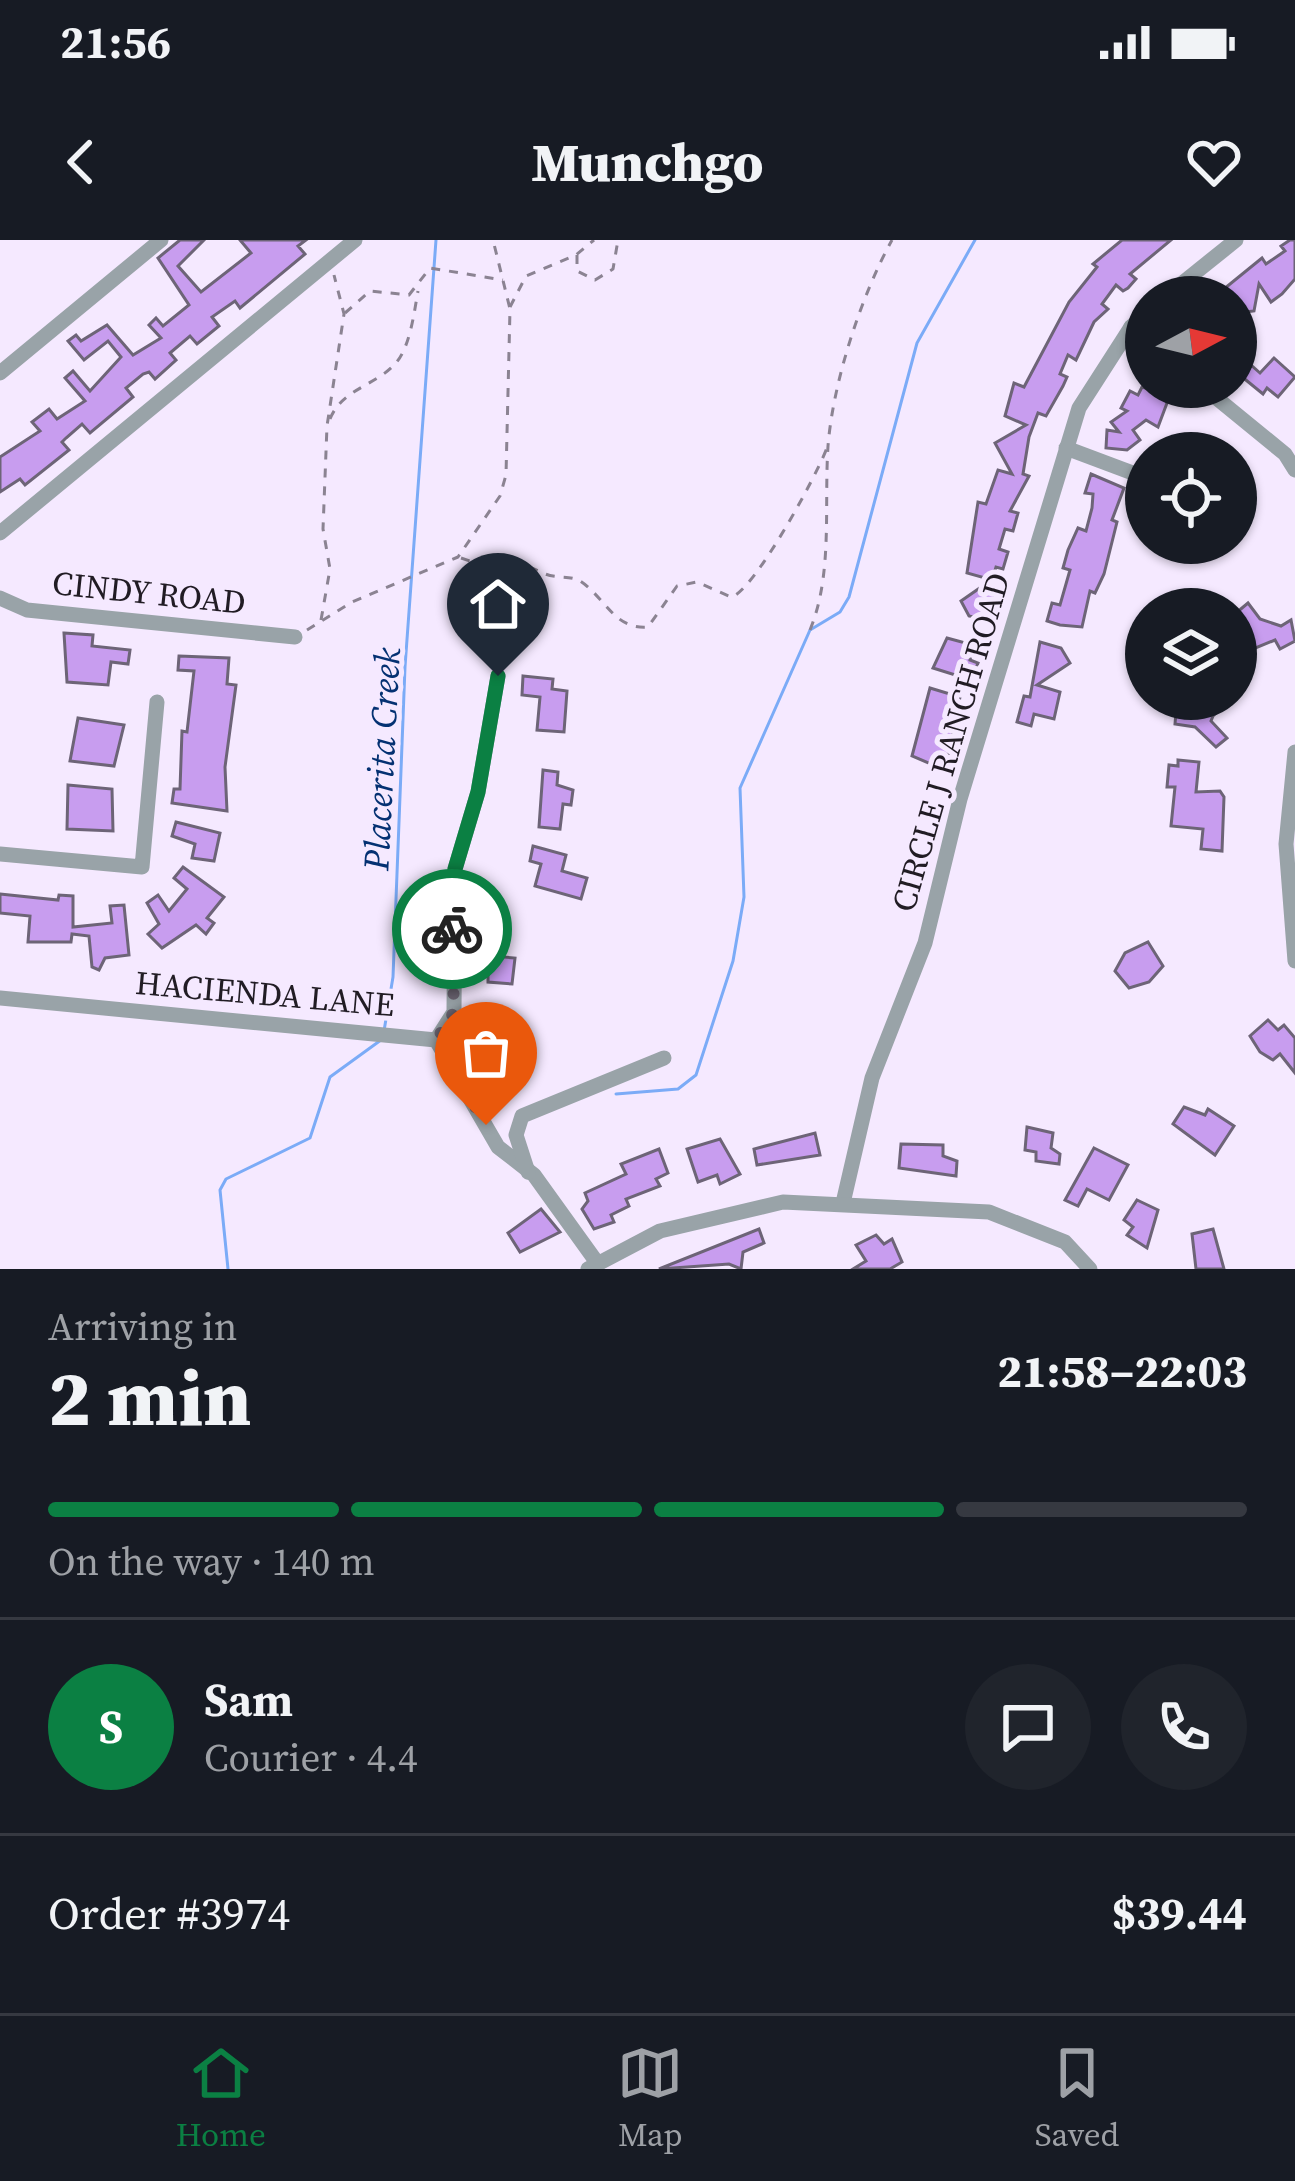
<!DOCTYPE html>
<meta charset="utf-8">
<style>
:root{--surface:#171b24;--page:#20242c;--text:#f1f3f6;--muted:#9ea1a6;--line:#363941;--accent:#0b8043}
body{margin:0;font-family:"Source Serif 4",serif;background:var(--page);color:var(--text);height:100vh;display:flex;flex-direction:column;font-size:45px;white-space:nowrap}
*{box-sizing:border-box;margin:0}
p{font-size:39px;color:var(--muted)}
.icon{flex:none;width:66px;height:66px;fill:none;stroke:currentColor;stroke-width:2;stroke-linecap:round;stroke-linejoin:round}
.map{position:relative;height:1029px;overflow:hidden}
.sheet{display:flex;flex-direction:column;background:var(--surface);flex:1}
.sheet>*{flex:none}
.needle{width:78px;rotate:83deg}
.buttons{position:absolute;left:1125px;top:36px;display:grid;gap:24px}
.buttons a{display:grid;place-items:center;width:132px;height:132px;border-radius:50%;background:var(--surface);box-shadow:0 3px 9px #0004;font-size:60px}
.pin{position:absolute;display:grid;place-items:center;width:102px;height:102px;color:#fff;margin:-123px -51px;border-radius:50% 50% 50% 0;rotate:-45deg;box-shadow:0 0 12px #0007}
.pin .icon{rotate:45deg}
.courier{position:absolute;display:grid;place-items:center;width:120px;height:120px;margin:-60px;border:9px solid #0b8043;border-radius:50%;background:#fff;color:#222;box-shadow:0 3px 15px #0007}
.head em{font-style:normal;font-weight:800}
.head div{display:flex;flex-direction:column-reverse}
.head{display:flex;align-items:center;justify-content:space-between;height:204px;padding:0 48px}
h1{font-size:78px;font-weight:800;line-height:90px}
.bar{display:grid;grid-template-columns:repeat(4,1fr);gap:18px 12px;align-content:center;height:144px;padding:0 48px}
.bar i{height:15px;border-radius:9px;background:var(--line)}
.bar .active{background:var(--accent)}
.bar p{grid-column:span 4}
.line{display:flex;align-items:center;gap:30px;padding:0 48px;border-top:3px solid var(--line)}
.line div{flex:1}
.round{display:grid;place-items:center;flex:none;width:126px;height:126px;border-radius:63px;background:var(--page)}
.status{display:flex;justify-content:space-between;align-items:center;height:84px;padding:0 60px;background:var(--surface);direction:ltr}
.status svg{height:33px;fill:currentColor}
header{display:flex;justify-content:space-between;align-items:center;height:156px;padding:0 48px;background:var(--surface);font-size:54px;font-weight:800}
.tab-bar{display:flex;justify-content:space-around;align-items:center;height:168px;border-top:3px solid var(--line);background:var(--surface);font-size:33px;color:var(--muted)}
.tab-bar a{display:grid;justify-items:center;gap:6px}
.tab-bar .active{color:var(--accent)}
.map>svg:first-child{display:block}
.lines{fill:none;stroke-linecap:round;stroke-linejoin:round}
.stream{stroke:#7babf7;stroke-width:3}
.building{fill:#c89def;stroke:#6d6477;stroke-width:3}
.path{stroke:#8b8392;stroke-width:3;stroke-dasharray:9 9;stroke-linecap:butt}
.minor{stroke:#99a3a8;stroke-width:15}
.done{stroke:#6b6471;stroke-width:12;stroke-dasharray:0 21.6}
.route{stroke:#0b8043;stroke-width:15}
.labels{text-anchor:middle;stroke-width:10;stroke-linejoin:round;paint-order:stroke}
.street-label{font-size:33px;fill:#211c24;stroke:#f5e9ff}
.water-label{font-size:36px;font-style:italic;fill:#043172;stroke:#f5e9ff}
</style>
<div class="status"><b>21:56</b><svg viewBox="0 0 49 12"><path d="M0 12V9h3v3zM5 12V6h3v6zM10 12V3h3v9zM15 12V0h3v12zM26 1h20v11H26zM47 4h2v5h-2z"/></svg></div>
<header><svg class="icon" aria-label="back" viewBox="0 0 24 24"><path d="M15 5l-7 7 7 7"/></svg>Munchgo<svg class="icon" aria-label="heart" viewBox="0 0 24 24"><path d="M12 20l-8-8c-3-5 5-10 8-4 3-6 11-1 8 4z"/></svg></header>
<div class="map">
<svg width="1295" height="1029" viewBox="0 0 1295 1029">
<rect width="100%" height="100%" fill="#f5e9ff"/>
<g class="lines">
<g class="stream">
<path d="M384,791l9,-54 12,-310 31,-427"/>
<path d="M616,854l62,-5 18,-14 37,-114 11,-64 -4,-109 70,-158 30,-18 9,-15 68,-254 58,-103"/>
<path d="M228,1029l-8,-79 6,-11 84,-41 20,-61 51,-37"/>
</g>
</g>
<g class="building">
<path d="M180,0h24l-26,26 23,26 50,-39 -11,-13h66l-8,6 7,8 -65,54 -5,-7 -23,16 7,9 -22,18 -7,-8 -20,17 6,7 -21,19 -6,-7 -6,2 -17,14 7,9 -43,36 -8,-9 -16,14 -4,4 7,8 -44,35 -5,-6 -20,13v-35l40,-26 -8,-9 17,-13 8,10 28,-18 -20,-23 8,-7 17,20 31,-34 -13,-16 -24,19 -16,-19 8,-6 5,6 26,-16 26,30 28,-17 -12,-13 7,-7 7,8 26,-21 -31,-47z"/>
<path d="M1122,0h49l-41,34 6,5 -8,9 -5,3 -7,-6 -14,19 6,5 -14,13 -18,38 -8,-5 -8,19 7,3 -4,9 -17,30 -8,-3 -9,24 -6,37 6,2 -19,35 8,2 -5,18 -8,-2 -6,20 9,3 -5,17 -7,-2 -4,13 -25,-7 11,-71 8,2 12,-34 14,4 -17,-31 31,-18 -21,-9 9,-33 10,4 45,-85 28,-35 -4,-3z"/>
<path d="M1290,0h5v39l-13,15 -11,8 -12,-18 -5,27 -9,1 -9,-1v-14h-22l48,-39 4,6 19,-13 -4,-5z"/>
<path d="M1274,118l21,19 -17,20 -11,-9 -4,6 -22,-18 10,-11 9,8z"/>
<path d="M1142,147l28,8 -12,32 -12,-7 -13,10 7,10 -13,10 -21,-2 1,-18 12,2 -8,-10 16,-11 -6,-3 9,-17 8,4z"/>
<path d="M1091,234l33,14 -12,32 5,2 -13,52 -9,19 -5,-2 -8,36 -22,-2 -13,-4 5,-18 8,2 10,-35 -7,-2 5,-18 10,-22 8,3 6,-23 1,-14 -8,-1z"/>
<path d="M987,343l9,15 -6,23 -21,-5 -8,-15z"/>
<path d="M1248,363l12,16 21,7 10,-6 4,21 -15,8 -5,-9 -39,16v-43z"/>
<path d="M64,393l29,2 -1,11 38,4 -2,14 -17,-2 -3,23 -41,-3z"/>
<path d="M947,398l26,7 -3,15 8,3 -7,17 -38,-12z"/>
<path d="M1040,402l21,6 9,15 -33,22 23,7 -6,27 -20,-5 -3,12 -14,-4 7,-26 6,1z"/>
<path d="M179,416l50,2 -2,26 9,1 -11,82 2,44 -55,-8 2,-14h6l2,-58 5,1 7,-61 -16,-1z"/>
<path d="M523,436l30,3 -1,10 15,2 -3,41 -27,-2 3,-33 -18,-2z"/>
<path d="M930,448l30,9 -12,59 -7,-2 -3,13 -26,-11z"/>
<path d="M1231,459l-18,17 -2,5 16,17 -11,9 -21,-20 -20,-3 2,-24z"/>
<path d="M78,478l46,7 -10,41 -44,-5z"/>
<path d="M1178,520l21,2 -3,30 24,-1 4,6 -2,54 -21,-2 2,-20 -32,-3 4,-39h-8l2,-22 9,1z"/>
<path d="M543,530l15,2 -1,13 16,5 -2,15 -8,-1 -3,25 -21,-2z"/>
<path d="M68,545l44,4 1,42 -46,-2z"/>
<path d="M176,582l44,11 -6,28 -22,-3 3,-14 -23,-8z"/>
<path d="M533,606l33,9 -4,16 25,7 -6,21 -46,-13 6,-22 -11,-3z"/>
<path d="M183,627l41,30 -17,21 7,5 -8,11 -10,-9 -34,23 -14,-14 11,-10 -12,-21 11,-8 11,16 18,-22 -13,-11z"/>
<path d="M0,654l58,6 1,-5 14,1v31l39,-4 -2,-17 14,-1 5,50 -24,3 -6,12 -7,-3 -3,-31 -17,-2 -1,8h-43l2,-26 -30,-3z"/>
<path d="M1148,702l15,24 -14,16 -20,6 -14,-17 10,-18z"/>
<path d="M488,703l16,1 -1,13 12,1 -3,26 -24,-2z"/>
<path d="M1268,780l10,10 6,-5 11,13v35l-15,-19 -7,6 -13,-8 -10,-16z"/>
<path d="M1184,867l21,8 3,-6 26,17 -19,29 -42,-31z"/>
<path d="M1027,887l26,6 -2,15 9,6 -1,10 -23,-3v-9l-11,-2z"/>
<path d="M815,893l5,22 -63,10 -3,-16z"/>
<path d="M720,899l20,35 -20,10 -3,-9 -19,7 -11,-33z"/>
<path d="M901,904l42,1v11l14,5 -1,15 -57,-8z"/>
<path d="M1094,908l34,17 -19,35 -22,-11 -9,17 -13,-6z"/>
<path d="M659,909l9,24 -12,6 4,7 -34,13 3,7 -18,9 3,7 -20,7 -12,-20 6,-8 -3,-8 41,-19 -5,-10z"/>
<path d="M1137,960l21,10 -11,38 -20,-13 6,-8 -9,-7z"/>
<path d="M541,969l19,23 -40,20 -12,-19z"/>
<path d="M759,989l5,14 -21,9 -2,17 -12,-5 -70,5z"/>
<path d="M1213,989l11,40h-28l-4,-35z"/>
<path d="M876,995l8,9 8,-5 10,23 -12,7h-37l13,-8 -10,-16z"/>
</g>
<g class="lines">
<g class="path">
<path d="M577,15v16l18,9 18,-11 5,-29"/>
<path d="M510,67l16,-31 50,-21 18,-15"/>
<path d="M345,73l25,-22 39,4 21,-27 73,12"/>
<path d="M330,179c12,-30 45,-33 65,-55 15,-16 19,-51 23,-73"/>
<path d="M461,318l30,10c24,-12 31,-4 52,5 12,6 26,2 37,8 25,16 34,49 68,46l29,-41 20,-4 34,15c22,-4 88,-125 97,-152"/>
<path d="M321,380l9,-51 -7,-40 4,-103 17,-112 -10,-39"/>
<path d="M307,390l45,-28 106,-45 42,-61 6,-21 4,-166 -17,-69"/>
<path d="M810,390c23,-56 14,-123 18,-184 5,-64 33,-150 64,-206"/>
</g>
<g class="minor">
<path d="M1165,57l71,-57"/>
<path d="M1131,87l15,13"/>
<path d="M0,133l161,-133"/>
<path d="M1203,147l82,67 10,16"/>
<path d="M1066,208l80,30"/>
<path d="M0,293l355,-293"/>
<path d="M0,358l27,12 268,27"/>
<path d="M1295,512l-9,92 9,117"/>
<path d="M0,614l142,13 15,-165"/>
<path d="M0,758l436,42"/>
<path d="M436,800l18,-28 1,-143 23,-77 20,-116"/>
<path d="M436,800l62,107 36,28 64,89"/>
<path d="M528,932l-12,-37 6,-19 142,-58"/>
<path d="M843,963l29,-125 53,-135 35,-144 119,-391 52,-81 15,-13"/>
<path d="M588,1029l72,-38 123,-29 206,10 76,30 25,27"/>
</g>
</g>
<g class="lines">
<path class="done" d="M452,689l2,83 -18,28 50,85"/>
<path class="route" d="M452,689l3,-60 23,-77 20,-116"/>
</g>
<g class="labels">
<g class="street-label">
<text transform="translate(149 352) rotate(6)" y="12">CINDY ROAD</text>
<text transform="translate(950 502) rotate(-74)" y="12">CIRCLE J RANCH ROAD</text>
<text transform="translate(265 753) rotate(5)" y="12">HACIENDA LANE</text>
</g>
<g class="water-label">
<text transform="translate(381 519) rotate(-87)" y="13">Placerita Creek</text>
</g>
</g>
</svg>
<div class="buttons">
<a><svg class="needle" viewBox="-14 -14 28 28"><path d="M0-13l5 13h-10z" fill="#e53935"/><path d="M0 13l5-13h-10z" fill="#9ea1a6"/></svg></a>
<a><svg class="icon" aria-label="locate" viewBox="0 0 24 24"><circle cx="12" cy="12" r="6"/><path d="M12 2v4M12 18v4M2 12h4M18 12h4"/></svg></a>
<a><svg class="icon" aria-label="layers" viewBox="0 0 24 24"><path d="M12 4l9 5-9 5-9-5zM3 14l9 5 9-5"/></svg></a>
</div>
<div class="pin" style="left:486px;top:885px;background:#ea580c"><svg class="icon" aria-label="bag" viewBox="0 0 24 24"><path d="M5 8h14l-1 12H6zM9 8a3 3 0 0 1 6 0"/></svg></div>
<div class="pin" style="left:498px;top:436px;background:#1f2937"><svg class="icon" aria-label="home" viewBox="0 0 24 24"><path d="M3 11l9-7 9 7M6 9v11h12V9"/></svg></div>
<div class="courier" style="left:452px;top:689px"><svg class="icon" aria-label="bike" viewBox="0 0 24 24"><circle cx="6" cy="16" r="4"/><circle cx="18" cy="16" r="4"/><path d="M6 16l4-8h5l3 8M10 8l3 8H6M13 5h3"/></svg></div>
</div>
<section class="sheet">
<div class="head"><div><h1>2 min</h1><p>Arriving in</p></div><em>21:58–22:03</em></div>
<div class="bar"><i class="active"></i><i class="active"></i><i class="active"></i><i></i><p>On the way · 140 m</p></div>
<div class="line" style="height:216px"><b class="round" style="background:var(--accent);color:#fff">S</b><div><b>Sam</b><p>Courier · 4.4</p></div><a class="round"><svg class="icon" aria-label="chat" viewBox="0 0 24 24"><path d="M4 5h16v11H9l-5 4z"/></svg></a><a class="round"><svg class="icon" aria-label="phone" viewBox="0 0 24 24"><path d="M5 4h4l2 5-3 2q2 4 5 5l2-3 5 2v4C11 20 4 13 5 4z"/></svg></a></div>
<div class="line" style="height:156px"><div>Order #3974</div><b>$39.44</b></div>
</section>
<nav class="tab-bar">
<a class="active"><svg class="icon" aria-label="home" viewBox="0 0 24 24"><path d="M3 11l9-7 9 7M6 9v11h12V9"/></svg>Home</a>
<a><svg class="icon" aria-label="map" viewBox="0 0 24 24"><path d="M3 6l6-2 6 2 6-2v14l-6 2-6-2-6 2zM9 4v14M15 6v14"/></svg>Map</a>
<a><svg class="icon" aria-label="saved" viewBox="0 0 24 24"><path d="M7 4h10v16l-5-4-5 4z"/></svg>Saved</a>
</nav>
